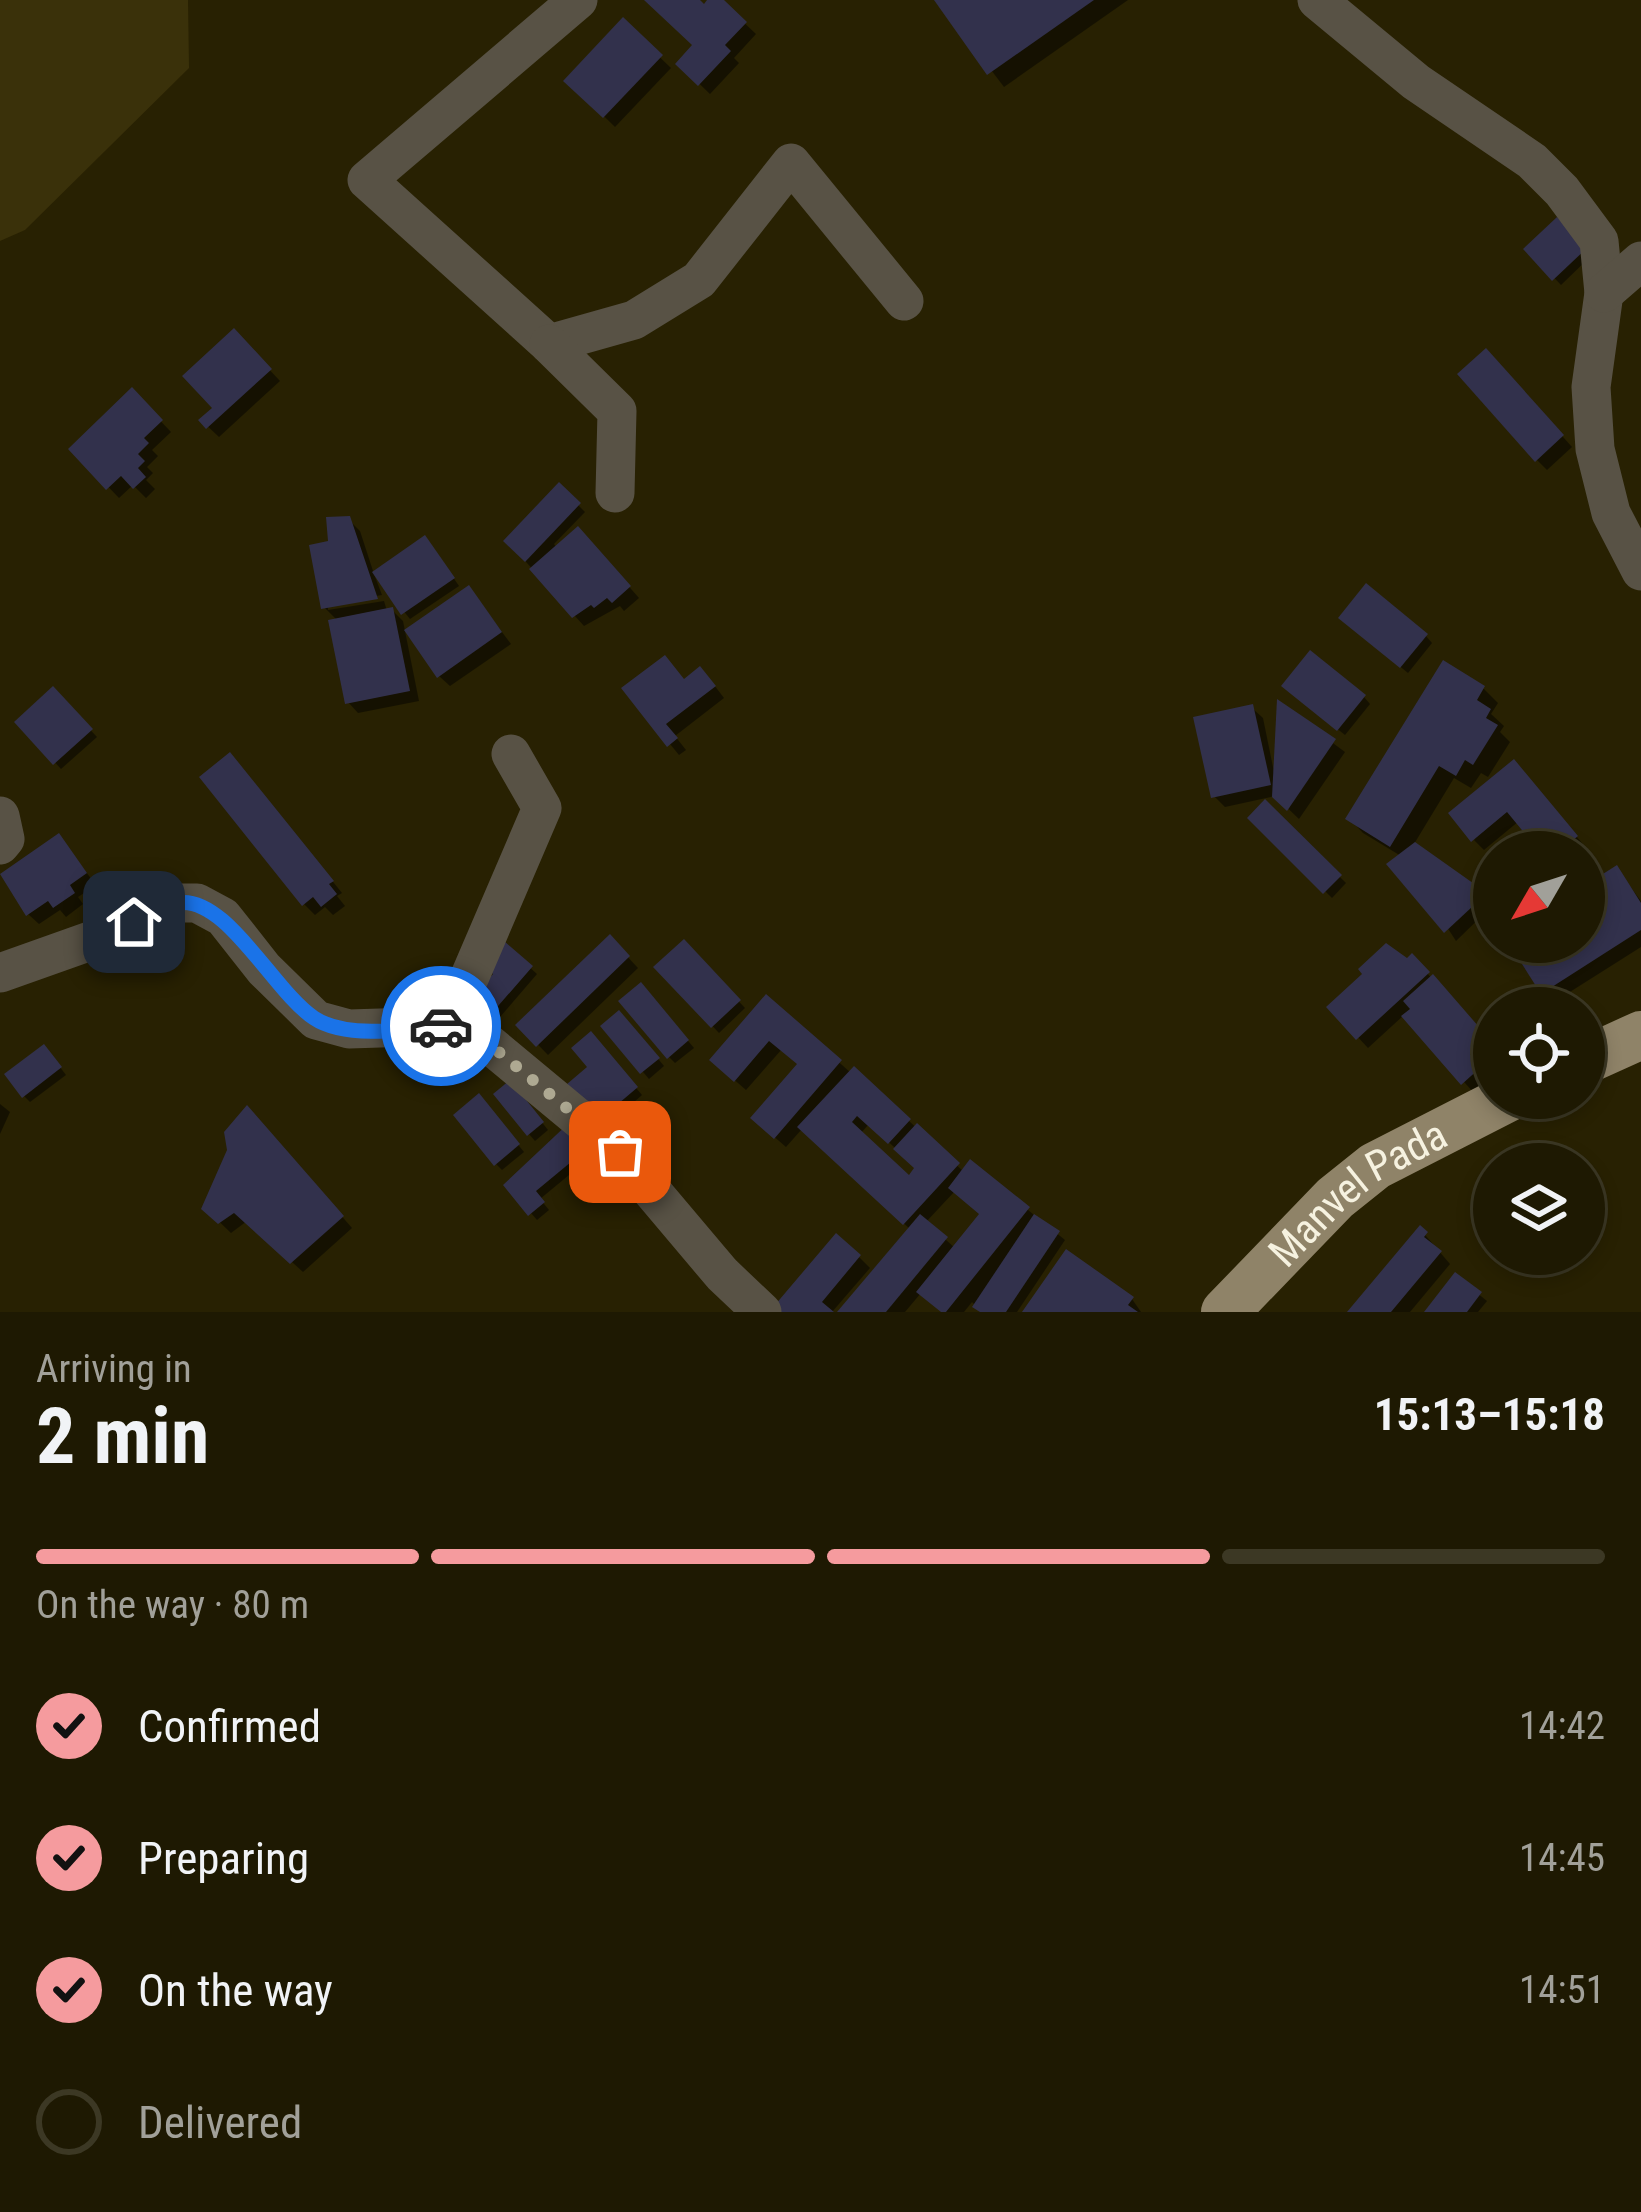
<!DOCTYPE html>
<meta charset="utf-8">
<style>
:root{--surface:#1e1902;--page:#26220c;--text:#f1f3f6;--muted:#a1a099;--line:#3c3824;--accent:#f59b9e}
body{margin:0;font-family:"Roboto Condensed",sans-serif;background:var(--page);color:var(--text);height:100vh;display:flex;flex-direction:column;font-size:45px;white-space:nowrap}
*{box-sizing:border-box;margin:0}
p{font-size:39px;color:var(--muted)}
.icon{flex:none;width:66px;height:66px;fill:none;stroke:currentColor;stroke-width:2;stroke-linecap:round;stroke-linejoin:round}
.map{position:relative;height:1312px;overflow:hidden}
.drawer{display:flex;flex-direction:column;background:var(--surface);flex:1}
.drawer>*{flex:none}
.needle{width:78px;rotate:231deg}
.tools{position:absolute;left:1473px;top:831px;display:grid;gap:24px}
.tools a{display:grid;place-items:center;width:132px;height:132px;border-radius:50%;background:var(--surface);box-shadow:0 6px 18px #0003,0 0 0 3px var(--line);font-size:60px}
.pin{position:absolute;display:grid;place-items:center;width:102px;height:102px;color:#fff;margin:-51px;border-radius:24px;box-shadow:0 6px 18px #0006}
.courier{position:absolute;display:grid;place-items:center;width:120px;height:120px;margin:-60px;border:9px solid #1a73e8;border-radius:50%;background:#fff;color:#222;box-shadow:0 3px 15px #0007}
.overview em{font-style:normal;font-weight:700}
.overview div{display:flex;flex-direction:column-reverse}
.overview{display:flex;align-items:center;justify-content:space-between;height:204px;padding:0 36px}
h1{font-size:78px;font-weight:700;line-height:90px}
.bar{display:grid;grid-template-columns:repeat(4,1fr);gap:18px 12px;align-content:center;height:144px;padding:0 36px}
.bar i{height:15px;border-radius:9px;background:var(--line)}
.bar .on{background:var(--accent)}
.bar p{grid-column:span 4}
ol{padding:0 36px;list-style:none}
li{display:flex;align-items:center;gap:36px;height:132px}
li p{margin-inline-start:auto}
li .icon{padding:12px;border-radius:50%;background:var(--accent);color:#111;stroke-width:4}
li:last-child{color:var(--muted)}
li i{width:66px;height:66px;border:6px solid var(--line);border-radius:50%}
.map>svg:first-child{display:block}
.green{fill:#3a310a}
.shadow{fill:#0007;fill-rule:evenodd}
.building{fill:#32314c}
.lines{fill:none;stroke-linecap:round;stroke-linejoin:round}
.minor{stroke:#585245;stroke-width:39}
.major{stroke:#8f8368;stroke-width:48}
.done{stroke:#aea992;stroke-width:12;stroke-dasharray:0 21.6}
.route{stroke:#1a73e8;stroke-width:15}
.labels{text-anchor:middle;stroke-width:12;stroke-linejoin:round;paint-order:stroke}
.street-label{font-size:42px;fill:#f6f2e0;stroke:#1e1800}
</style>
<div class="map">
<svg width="1641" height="1312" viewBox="0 0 1641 1312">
<rect width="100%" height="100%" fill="#282102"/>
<path class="green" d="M0,0h188l1,68 -164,162 -25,11z"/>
<g class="shadow">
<path d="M648,0h48l8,8 8,-8h8l36,34 -22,24 5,5 -29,31 -31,-30 17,-18z"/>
<path d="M938,0h190l-124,87z"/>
<path d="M623,22l48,46 -56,59 -47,-46z"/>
<path d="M1557,221l34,35 -30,29 -34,-36z"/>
<path d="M234,332l46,49 -61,56 -17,-16 14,-13z"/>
<path d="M1496,362l76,85 -25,23 -10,-10z"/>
<path d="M132,391l39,41 -19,18 6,6 -11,11 6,6 -7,7 9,9 -9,9 -13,-13 -14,13 -47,-49z"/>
<path d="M559,486l26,26 -31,32 3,4 31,-8 51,58 -15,13 -4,-5 -36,20 -77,-85z"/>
<path d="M348,519l12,12 14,43 57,-29 28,41 -49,33 -36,-45 8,21 -54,9v6l56,-9 3,10 5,-1 11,11 16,80 -61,12 -10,-11 -10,-81 -14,-14 8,-63z"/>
<path d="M469,588l42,56 -61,42 -11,-10z"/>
<path d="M1348,624l78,12 6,7 -24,30z"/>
<path d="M1444,664l40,25 14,14 -7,11 13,12 -4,6 10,10 -22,35 -7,-4 -10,15 -17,-10 -40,66 80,60 -38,37 -55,-85 -38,-23 -14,-15z"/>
<path d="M711,681l13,17 -49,38 11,14 -7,5 -54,-66z"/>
<path d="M53,690l44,47 -36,32 -43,-47z"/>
<path d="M1291,692l73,5 6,7 -25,31z"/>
<path d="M1280,704l65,48 -46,67 -24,-23 -50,11 -11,-11 38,-88 11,10 11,54z"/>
<path d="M241,767l101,126 -5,3 8,10 -12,9 -8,-8 -10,8 -11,-11 -101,-126z"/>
<path d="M1524,773l62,75 -4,4h-38l-25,-31 -35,29 -10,-10z"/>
<path d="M1265,803l81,80 -14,15 -81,-80z"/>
<path d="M59,837l37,48 -18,12 5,7 -17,13 -6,-7 -21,14 -11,-10z"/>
<path d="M1617,869l24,32v46l-87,55 -43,-60h73v-52z"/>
<path d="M610,938l28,30 -90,87 -29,-30z"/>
<path d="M684,943l61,65 -26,25 -62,-66z"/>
<path d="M505,945l32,29 -37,43 -22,-21 18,-21z"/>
<path d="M1412,957l68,73 14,-3v31l-3,-3 -13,11 11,13 -15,14 -70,-78 -36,33 -38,-41z"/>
<path d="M647,992l47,56 -19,15 -6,-6z"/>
<path d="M767,998l84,75 3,-3 110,102 64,38 37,30 -48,72h-35l-10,-10 -8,10h-21l-22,-19 -16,19h-64l70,-82 -109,-101 -16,18 -22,-19 36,-63 -18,-16 -36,41 -23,-20zM869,1124l49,45 -9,10 -49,-45zM955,1191l27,24 -27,33 -29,-26z"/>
<path d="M626,1020l38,46 -15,13 -45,-53z"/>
<path d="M597,1042l45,53 -41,36 -10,-63z"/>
<path d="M50,1054l16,21 -36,27 -6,-6z"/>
<path d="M516,1090l32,40 -13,11 -6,-7z"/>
<path d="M0,1104l10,8 -10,22z"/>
<path d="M485,1104l39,48 -22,18 -6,-6z"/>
<path d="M258,1120l94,108 -49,44 -56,-51 -16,12 -26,-25z"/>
<path d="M572,1124l26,27 -58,48 9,11 -12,10 -30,-35z"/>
<path d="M1420,1229l30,35 -40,48h-59z"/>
<path d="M1066,1253l66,46 9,13h-115z"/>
<path d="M859,1257l11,11 -38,44 -59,-1z"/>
<path d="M1456,1276l31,25 -9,11h-50z"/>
</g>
<g class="building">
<path d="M644,0h56l4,4 3,-4h17l23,22 -22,23 6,6 -33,35 -23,-22 17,-19z"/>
<path d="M934,0h160l-107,75z"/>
<path d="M623,17l40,38 -60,63 -40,-37z"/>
<path d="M1557,217l30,31 -35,33 -29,-32z"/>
<path d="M234,328l38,41 -66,60 -8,-9 14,-12 -30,-32z"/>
<path d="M1486,348l78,87 -29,27 -78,-88z"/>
<path d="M132,387l31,33 -19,18 5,5 -11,11 7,7 -7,7 8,9 -13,12 -12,-13 -15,14 -38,-41z"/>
<path d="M559,482l22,21 -56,59 -22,-21z"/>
<path d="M350,516l28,83 -57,10 -12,-64 19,-4 -2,-24z"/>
<path d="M578,526l53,60 -19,17 -5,-5 -13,10 -3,-3 -19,13 -43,-49z"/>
<path d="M425,535l30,43 -54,37 -29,-43z"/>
<path d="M1366,583l62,51 -28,34 -62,-50z"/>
<path d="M469,585l33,47 -65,46 -33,-48z"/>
<path d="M393,607l17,84 -65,13 -17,-84z"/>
<path d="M1310,650l56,45 -29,36 -56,-45z"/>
<path d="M665,655l19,24 16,-13 16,20 -50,38 12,14 -11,9 -46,-59z"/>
<path d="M1443,660l42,26 -8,14 14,9 -5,9 12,7 -25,40 -8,-5 -9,16 -17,-10 -49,81 -45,-28z"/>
<path d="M53,686l40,43 -40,36 -39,-43z"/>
<path d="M1277,699l59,40 -49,72 -15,-14z"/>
<path d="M1253,704l18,81 -60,13 -18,-81z"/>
<path d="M230,752l104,129 -5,3 8,10 -16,13 -8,-10 -11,9 -103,-129z"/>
<path d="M1514,759l64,77 -19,16h-19l-33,-40 -36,30 -23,-29z"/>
<path d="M1265,799l77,76 -19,19 -76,-76z"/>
<path d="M59,833l28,40 -17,12 5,8 -22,15 -5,-7 -22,15 -26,-42z"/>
<path d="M1415,842l72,51 -43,40 -58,-69z"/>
<path d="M1617,865l24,38v27l-100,64 -33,-52h76v-56z"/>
<path d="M610,934l20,22 -94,91 -21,-22z"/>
<path d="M684,939l57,61 -30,28 -58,-61z"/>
<path d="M504,941l29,25 -41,47 -18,-17 19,-22 -10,-8z"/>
<path d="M1386,943l21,15 5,-5 18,19 -74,68 -30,-33 36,-33 -4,-5z"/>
<path d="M1433,974l46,53 10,-9 5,5v32l-4,4 -11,-13 -9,8 11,13 -20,18 -60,-69 9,-7 -7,-8z"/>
<path d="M641,982l48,58 -22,19 -49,-58z"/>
<path d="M766,994l76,66 -68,79 -24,-21 47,-54 -28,-23 -35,41 -25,-22z"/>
<path d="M619,1010l41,48 -20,16 -40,-48z"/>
<path d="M591,1031l47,56 -46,39 -32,-36 27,-23 -16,-19z"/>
<path d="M44,1044l18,23 -40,31 -18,-24z"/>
<path d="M854,1066l57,53 -23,25 -31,-28 -5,6 57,53 5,-7 -21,-19 24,-26 43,40 -57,62 -106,-98z"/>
<path d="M510,1080l34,42 -17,14 -34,-42z"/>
<path d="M479,1093l41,51 -26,22 -41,-51z"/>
<path d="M247,1105l97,111 -54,48 -56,-51 -16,11 -17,-15 26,-59 -3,-18z"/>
<path d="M572,1120l22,23 -58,48 9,11 -17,14 -25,-31z"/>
<path d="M970,1159l60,48 -84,105h-5l-25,-20 63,-78 -31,-26z"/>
<path d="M920,1214l28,23 -62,75h-49z"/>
<path d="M1034,1214l26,17 -54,81h-26l-8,-5z"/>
<path d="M1420,1225l8,7 -4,5 18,14 -51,61h-44z"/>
<path d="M836,1233l25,22 -39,47 12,10h-65z"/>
<path d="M1066,1249l68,48 -6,8 10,7h-116z"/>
<path d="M1455,1272l27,20 -15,20h-43z"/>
</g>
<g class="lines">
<g class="minor">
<path d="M578,0l-211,180 182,164 85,-24 65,-40 92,-117 113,138"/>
<path d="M1317,0l99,82 116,79 30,30 37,50 5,52 -13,94 4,62 16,64 30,58"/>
<path d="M1604,293l37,-32"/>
<path d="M549,344l68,67 -2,82"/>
<path d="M0,816l5,23 -5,6"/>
<path d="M0,973l93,-33 82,-37h22l26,14 41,52 52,51 33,9 94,-3 46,18 130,108 103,122 40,38"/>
<path d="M443,1026l27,-50 72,-168 -31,-54"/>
</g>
<g class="major">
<path d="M1584,1061l57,-26"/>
<path id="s1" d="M1225,1312l110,-114 40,-32 133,-68"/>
</g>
</g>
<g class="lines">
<path class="done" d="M441,1026l48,18 131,108"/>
<path class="route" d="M134,922c13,-6 29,-17 43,-19 49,-9 96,88 137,115 31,21 92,12 127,8"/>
</g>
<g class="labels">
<g class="street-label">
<text dy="15" stroke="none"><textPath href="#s1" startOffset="180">Manvel Pada</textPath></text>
</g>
</g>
</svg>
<div class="tools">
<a><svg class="needle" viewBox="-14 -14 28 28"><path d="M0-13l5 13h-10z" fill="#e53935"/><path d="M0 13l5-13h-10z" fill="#a1a099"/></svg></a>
<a><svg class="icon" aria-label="locate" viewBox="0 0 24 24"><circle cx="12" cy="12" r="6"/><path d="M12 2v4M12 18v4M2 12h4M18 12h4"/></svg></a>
<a><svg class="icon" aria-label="layers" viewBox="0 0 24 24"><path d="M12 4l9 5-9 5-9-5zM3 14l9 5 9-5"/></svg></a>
</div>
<div class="pin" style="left:620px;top:1152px;background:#ea580c"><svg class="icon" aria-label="bag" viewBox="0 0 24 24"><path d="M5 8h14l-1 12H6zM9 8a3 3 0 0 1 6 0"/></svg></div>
<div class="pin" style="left:134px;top:922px;background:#1f2937"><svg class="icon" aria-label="home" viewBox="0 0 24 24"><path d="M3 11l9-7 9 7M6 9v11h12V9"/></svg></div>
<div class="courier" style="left:441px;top:1026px"><svg class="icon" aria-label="car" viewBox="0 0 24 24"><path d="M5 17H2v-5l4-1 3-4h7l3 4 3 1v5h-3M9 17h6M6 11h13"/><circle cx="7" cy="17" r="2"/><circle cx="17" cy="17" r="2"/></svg></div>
</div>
<section class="drawer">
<div class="overview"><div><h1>2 min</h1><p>Arriving in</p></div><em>15:13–15:18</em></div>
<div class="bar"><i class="on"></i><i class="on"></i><i class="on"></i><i></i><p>On the way · 80 m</p></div>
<ol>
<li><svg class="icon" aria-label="check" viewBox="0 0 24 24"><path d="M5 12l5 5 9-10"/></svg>Confirmed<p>14:42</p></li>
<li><svg class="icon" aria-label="check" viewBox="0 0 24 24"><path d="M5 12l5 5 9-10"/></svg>Preparing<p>14:45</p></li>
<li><svg class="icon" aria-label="check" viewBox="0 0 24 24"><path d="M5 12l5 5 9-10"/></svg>On the way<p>14:51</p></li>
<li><i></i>Delivered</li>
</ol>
</section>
